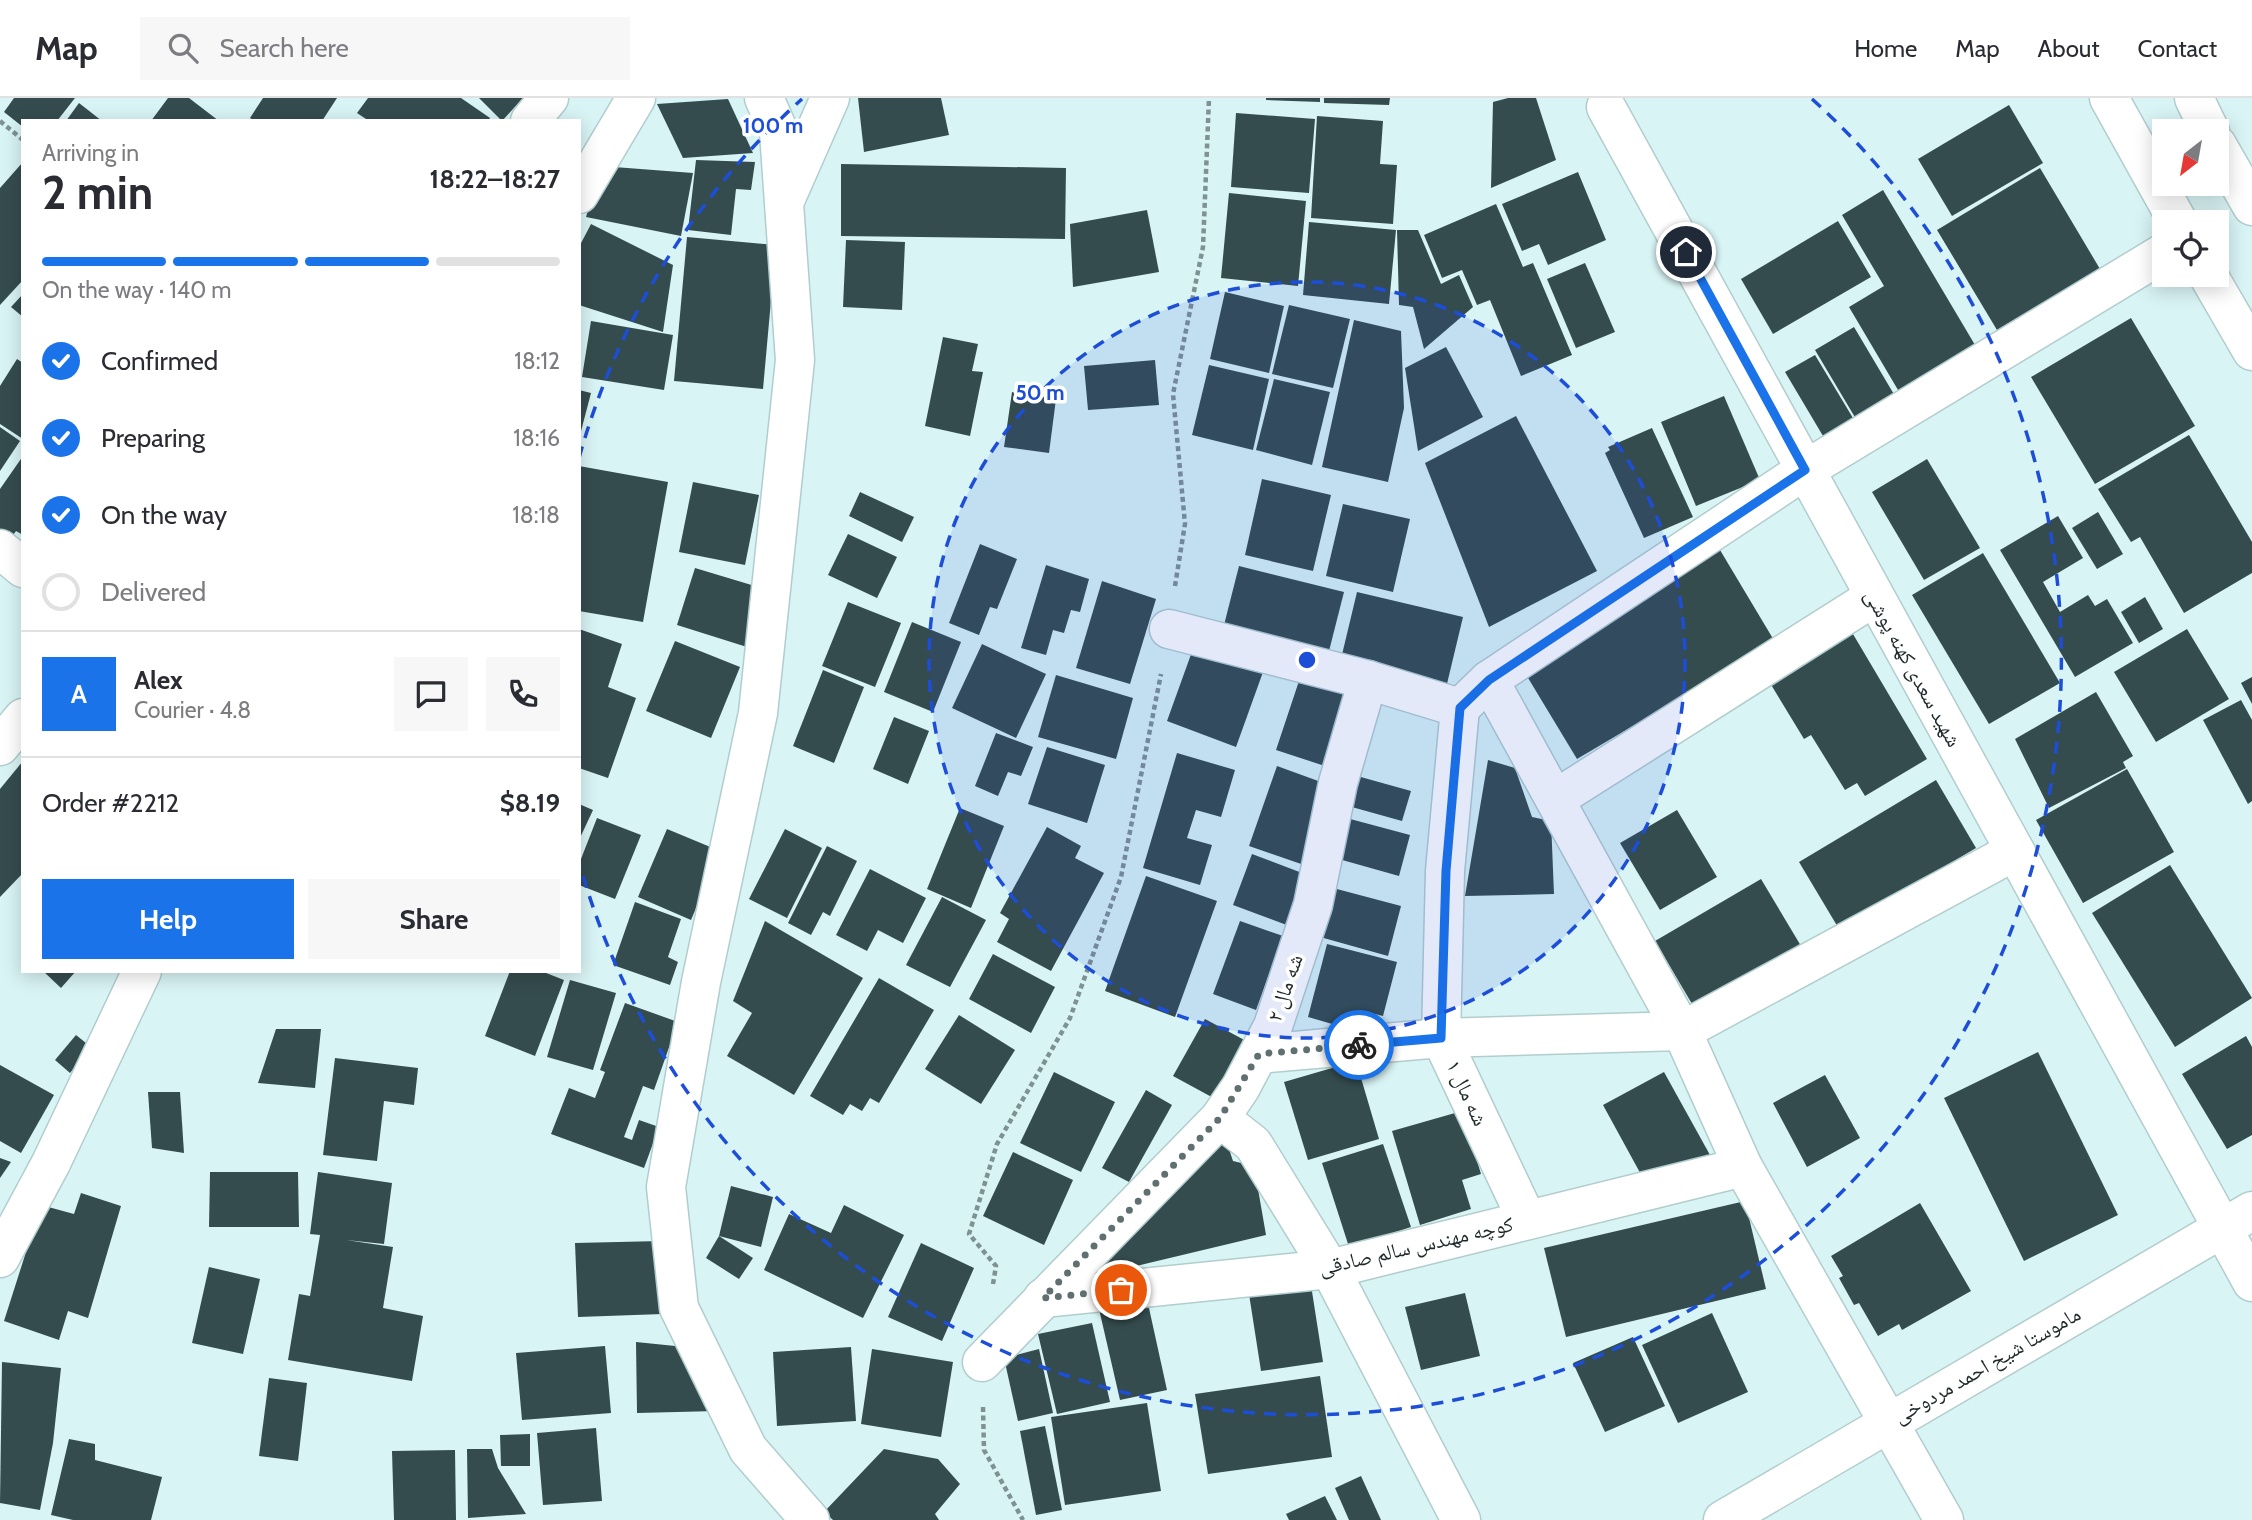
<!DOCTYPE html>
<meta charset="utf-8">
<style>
:root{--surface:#fff;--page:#f7f7f7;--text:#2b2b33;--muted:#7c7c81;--line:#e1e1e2;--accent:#1a73e8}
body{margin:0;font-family:Cabin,"Noto Naskh Arabic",sans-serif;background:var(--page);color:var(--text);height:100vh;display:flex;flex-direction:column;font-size:26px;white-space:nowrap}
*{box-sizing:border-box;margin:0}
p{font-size:23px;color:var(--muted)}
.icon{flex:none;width:38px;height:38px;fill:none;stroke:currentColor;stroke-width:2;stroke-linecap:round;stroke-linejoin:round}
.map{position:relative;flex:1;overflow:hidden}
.details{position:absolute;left:21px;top:21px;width:560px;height:854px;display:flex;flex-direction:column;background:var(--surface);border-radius:0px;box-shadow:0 4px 18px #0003}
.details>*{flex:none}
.needle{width:46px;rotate:211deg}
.buttons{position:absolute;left:2152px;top:21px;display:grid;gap:14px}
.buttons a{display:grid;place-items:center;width:77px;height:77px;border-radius:0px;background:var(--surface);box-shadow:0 4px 18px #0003;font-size:35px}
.pin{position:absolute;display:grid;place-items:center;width:60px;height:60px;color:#fff;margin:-30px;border:4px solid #fff;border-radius:50%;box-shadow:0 2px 7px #0007}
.courier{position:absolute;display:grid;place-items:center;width:70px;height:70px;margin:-35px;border:5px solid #1a73e8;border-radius:50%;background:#fff;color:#222;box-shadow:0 2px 9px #0007}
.summary em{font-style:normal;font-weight:700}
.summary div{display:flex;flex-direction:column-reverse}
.summary{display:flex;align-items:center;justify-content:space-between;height:119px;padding:0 21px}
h1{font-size:46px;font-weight:700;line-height:52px}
.bar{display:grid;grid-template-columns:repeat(4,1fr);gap:10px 7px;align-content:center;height:84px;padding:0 21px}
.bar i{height:9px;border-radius:5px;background:var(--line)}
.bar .current{background:var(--accent)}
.bar p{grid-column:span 4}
.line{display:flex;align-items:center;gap:18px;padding:0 21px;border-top:2px solid var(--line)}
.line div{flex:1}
.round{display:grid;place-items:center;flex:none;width:74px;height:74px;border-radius:0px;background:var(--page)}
ol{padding:0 21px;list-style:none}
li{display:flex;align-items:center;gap:21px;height:77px}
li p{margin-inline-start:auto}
li .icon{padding:7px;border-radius:50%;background:var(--accent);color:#fff;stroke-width:4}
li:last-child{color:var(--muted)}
li i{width:38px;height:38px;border:4px solid var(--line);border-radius:50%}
.action{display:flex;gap:14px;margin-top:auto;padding:14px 21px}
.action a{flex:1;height:80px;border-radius:0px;background:var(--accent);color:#fff;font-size:28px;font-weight:700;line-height:80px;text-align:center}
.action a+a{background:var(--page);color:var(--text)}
header{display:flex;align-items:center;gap:42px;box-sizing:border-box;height:98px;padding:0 35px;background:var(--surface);border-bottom:2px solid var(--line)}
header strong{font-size:33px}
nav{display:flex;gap:38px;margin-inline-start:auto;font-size:24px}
.search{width:490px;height:63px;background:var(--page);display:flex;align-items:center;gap:18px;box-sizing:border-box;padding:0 24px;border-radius:0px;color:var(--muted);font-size:26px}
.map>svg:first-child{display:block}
.building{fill:#354c4e}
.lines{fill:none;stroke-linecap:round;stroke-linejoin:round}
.minor-casing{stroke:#b2cdce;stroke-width:41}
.tertiary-casing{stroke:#b2cdce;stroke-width:41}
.primary-casing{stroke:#b2cdce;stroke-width:41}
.path{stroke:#7f9293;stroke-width:4.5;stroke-dasharray:5 3.5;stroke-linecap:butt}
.minor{stroke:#fff;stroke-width:38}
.tertiary{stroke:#fff;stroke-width:38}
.primary{stroke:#fff;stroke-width:38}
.done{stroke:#607071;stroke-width:7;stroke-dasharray:0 12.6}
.route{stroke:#1a73e8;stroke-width:9}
.ring{fill:none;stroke:#1d4ed8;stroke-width:3.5;stroke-dasharray:12 9}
.labels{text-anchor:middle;stroke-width:7;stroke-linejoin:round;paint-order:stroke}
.street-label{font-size:21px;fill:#1f292a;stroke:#fff}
.centre{fill:#1d4ed8;stroke:#fff;stroke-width:3.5}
.ring-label{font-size:21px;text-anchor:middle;font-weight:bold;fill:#1d4ed8;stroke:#fff;stroke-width:7;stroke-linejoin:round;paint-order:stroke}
</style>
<header>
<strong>Map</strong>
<div class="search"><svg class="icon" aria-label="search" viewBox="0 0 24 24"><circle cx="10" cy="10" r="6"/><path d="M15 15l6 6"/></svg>Search here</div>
<nav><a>Home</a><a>Map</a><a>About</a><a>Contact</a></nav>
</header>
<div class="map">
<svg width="2252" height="1422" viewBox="0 0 2252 1422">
<rect width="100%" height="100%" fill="#d9f4f5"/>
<g class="building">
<path d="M14,0h61l-18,23h-34v6l-19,-15z"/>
<path d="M168,0h21l30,23h-68z"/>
<path d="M263,0h74l-15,23h-67l-5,-3z"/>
<path d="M368,0h93l29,20 -2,3h-119l-12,-8z"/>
<path d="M479,0h44l-21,23z"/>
<path d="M858,0h83l8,37 -85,17z"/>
<path d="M1266,0h54v4l-54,-2z"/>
<path d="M1324,0h66l-1,7 -65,-2z"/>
<path d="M1508,0h28l20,62 -65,28 2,-86z"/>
<path d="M728,1l25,54 -70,5 -26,-54z"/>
<path d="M79,5l23,18h-36z"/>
<path d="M2009,7l34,58 -91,53 -34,-57z"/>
<path d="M1236,15l79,6 -6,74 -78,-6z"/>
<path d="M1317,18l66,5 -3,43 17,1 -4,59 -82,-6z"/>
<path d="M696,62l59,2 -4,28 -15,-1 -5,46 -43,-5z"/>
<path d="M23,64v118l-23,25v-117z"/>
<path d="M841,66l225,4 -1,71 -224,-3z"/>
<path d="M601,68l92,7 -12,63 -95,-19z"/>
<path d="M2040,70l60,101 -103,61 -60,-100z"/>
<path d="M1578,74l28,68 -58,25 -9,-21 -17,7 -20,-47z"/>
<path d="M1883,92l95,160 -77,45 -52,-88 35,-21 -42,-71z"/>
<path d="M1229,95l77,8 -8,85 -77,-8z"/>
<path d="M1496,106l27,63 10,-4 39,92 -51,21 -31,-76 -13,5 -15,-35 -20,8 -18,-43z"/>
<path d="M1147,112l12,62 -86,15 -3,-63z"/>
<path d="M1838,123l33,56 -98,57 -32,-55z"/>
<path d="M1309,124l87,8 -7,74 -86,-9z"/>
<path d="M591,126l82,41 -10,67 -84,-27v-58z"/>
<path d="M1397,132h21l23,54 18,-9 14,32 -49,42 -11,-42 -14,-2z"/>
<path d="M687,139l89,8 -13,144 -89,-8z"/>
<path d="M846,142l59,2 -3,68 -59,-3z"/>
<path d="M1585,165l30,69 -39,16 -29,-69z"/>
<path d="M1225,194l59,14 -15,67 -59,-14z"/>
<path d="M23,196v23l-12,-10z"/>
<path d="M1289,207l61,14 -17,69 -61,-14z"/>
<path d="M2131,220l64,108 -100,58 -64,-107z"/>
<path d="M1354,222l47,11 3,77 -16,74 -66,-15z"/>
<path d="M591,223l82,14 -9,55 -82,-13z"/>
<path d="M1854,229l41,69 -39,23 -41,-69z"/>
<path d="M943,239l35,7 -6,27 11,1 -13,64 -45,-10z"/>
<path d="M1446,249l37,70 -65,34 -13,-83z"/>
<path d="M1815,257l38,63 -30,18 -38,-64z"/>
<path d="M17,261l6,4v76l-23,-15v-38z"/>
<path d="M1155,262l4,45 -71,5 -4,-44z"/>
<path d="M1209,267l60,14 -16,71 -61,-15z"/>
<path d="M1274,281l56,13 -18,73 -56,-15z"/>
<path d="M579,292l12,3 -11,42h-1z"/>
<path d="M1012,294l44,7 -7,54 -45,-6z"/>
<path d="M1724,298l36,84 -64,26 -35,-84z"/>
<path d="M1516,318l81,155 -108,56 -64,-164z"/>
<path d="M0,329l20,14 -20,30z"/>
<path d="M1652,330l41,89 -49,21 -39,-85 5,-3 -2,-3z"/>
<path d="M2189,337l63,107v31l-68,40 -44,-76 -9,5 -33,-53z"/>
<path d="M23,358v79l-7,-4 -5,7 -11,-7v-42z"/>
<path d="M1927,361l53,89 -56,32 -52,-88z"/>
<path d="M579,368l89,16 -25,140 -64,-11z"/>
<path d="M1262,381l69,16 -18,76 -68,-16z"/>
<path d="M693,384l66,13 -14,70 -66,-13z"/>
<path d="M860,394l54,25 -12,25 -53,-26z"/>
<path d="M1343,406l67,15 -17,73 -67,-16z"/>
<path d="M2098,414l25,42 -26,15 -25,-41z"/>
<path d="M2058,418l25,42 -40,24 17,30 28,-17 7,11 12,-7 26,44 -58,34 -75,-127z"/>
<path d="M848,436l49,23 -20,41 -49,-23z"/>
<path d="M980,446l37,15 -20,50 -7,-2 -11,28 -30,-12z"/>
<path d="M1720,452l55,92 -198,117 -55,-91z"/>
<path d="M1983,455l77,130 -71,41 -77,-129z"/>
<path d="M1046,467l43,14 -9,33 -9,-2 -7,23 -11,-3 -7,25 -25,-7z"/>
<path d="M1239,468l105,26 -16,63 -105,-26z"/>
<path d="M695,470l70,21 -18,58 -70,-22z"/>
<path d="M1102,483l54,18 -26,85 -54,-16z"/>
<path d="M1357,494l106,25 -17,71 -106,-25z"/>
<path d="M2145,499l18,32 -24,14 -18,-31z"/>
<path d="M848,504l53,21 -26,64 -53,-21z"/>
<path d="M912,524l49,20 -28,70 -49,-20z"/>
<path d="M579,531l43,15 -14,43 28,11 -28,80 -29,-10z"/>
<path d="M1850,531l77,130 -62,37 -8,-13 -12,7 -34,-55 -7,4 -37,-61z"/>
<path d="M2187,531l42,70 -73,43 -42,-70z"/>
<path d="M675,543l65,26 -29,71 -65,-27z"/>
<path d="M982,546l64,30 -30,64 -64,-30z"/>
<path d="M1194,548l69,26 -27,75 -69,-26z"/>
<path d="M823,572l41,17 -30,76 -41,-17z"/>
<path d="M1302,574l56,18 -27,78 -55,-18z"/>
<path d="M1056,577l77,23 -17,61 -78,-22z"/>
<path d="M2252,579v27l-11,-21z"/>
<path d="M2096,594l37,64 -10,6 3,6 -77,40 -34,-69z"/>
<path d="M2241,602l11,20v81l-4,3 -45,-84z"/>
<path d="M894,619l35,14 -21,53 -35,-15z"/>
<path d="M996,635l37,14 -12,29 -13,-4 -10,24 -23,-10z"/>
<path d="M1047,649l58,18 -18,58 -59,-19z"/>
<path d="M1177,655l58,17 -14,47 -25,-7 -9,28 25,7 -12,40 -57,-17z"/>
<path d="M1488,662l27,8 17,49 19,4 3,73 -89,2z"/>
<path d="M23,663v112l-23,24v-108z"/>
<path d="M1277,668l55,20 -28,79 -55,-19z"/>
<path d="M2127,671l47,83 -91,51 -47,-83z"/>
<path d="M1350,676l61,17 -9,30 -61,-17z"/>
<path d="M1936,682l40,68 -137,81 -40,-67z"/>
<path d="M579,706l14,6 -14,30z"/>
<path d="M960,710l44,18 -33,82 -44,-19z"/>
<path d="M1677,712l40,67 -57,33 -40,-67z"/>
<path d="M1339,718l71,19 -11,41 -71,-20z"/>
<path d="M597,720l44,17 -26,64 -36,-14v-21z"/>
<path d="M1047,729l34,19 -6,12 29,15 -53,98 -54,-29 12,-23 -9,-6z"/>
<path d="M667,731l53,22 -29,69 -53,-23z"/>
<path d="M785,731l37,19 -35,70 -38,-19z"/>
<path d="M827,748l30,15 -27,55 -7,-4 -12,23 -23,-12z"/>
<path d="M1252,756l58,22 -18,51 -59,-22z"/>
<path d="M2170,767l82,133 -77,49 -83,-134z"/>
<path d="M870,771l56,29 -23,45 -25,-13 -11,21 -31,-16z"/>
<path d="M1146,778l71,25 -42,116 -70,-26z"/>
<path d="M1761,781l40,67 -106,63 -40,-68z"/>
<path d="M1333,790l68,18 -13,50 -68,-19z"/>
<path d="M942,799l44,23 -36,67 -44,-22z"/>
<path d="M635,804l46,17 -13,38 10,5 -8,23 -57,-20z"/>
<path d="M765,823l98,57 -69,117 -67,-39 25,-43 -19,-12z"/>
<path d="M1240,823l43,15 -27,74 -43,-16z"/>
<path d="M1327,846l70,18 -14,54 -24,-6 -6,20 -45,-13z"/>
<path d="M993,856l62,33 -24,46 -62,-34z"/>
<path d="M43,873h33l-15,17z"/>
<path d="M510,873h31l23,9 -29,76 -50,-20z"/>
<path d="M879,880l55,32 -55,93 -9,-5 -8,13 -12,-7 -7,11 -33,-19z"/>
<path d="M570,882l46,13 -23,77 -46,-13z"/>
<path d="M625,905l53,19 -24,68 -11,-4 -19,51 8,3 7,-20 20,7 -15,41 -93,-34 18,-46 26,10 10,-26 -5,-2z"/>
<path d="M959,917l56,35 -34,54 -56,-35z"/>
<path d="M1205,921l45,24 -31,58 -46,-25z"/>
<path d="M276,931h45l-6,59 -57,-5z"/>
<path d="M76,937l15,12 -21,26 -15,-13z"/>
<path d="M2246,938l6,11v88l-25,14 -45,-75z"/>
<path d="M2038,954l80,163 -94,46 -80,-163z"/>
<path d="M335,960l83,10 -4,37 -30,-4 -7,60 -54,-6z"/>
<path d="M1356,963l23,78 -71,21 -24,-78z"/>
<path d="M0,967l54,30 -33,58 -21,-12z"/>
<path d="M1054,974l61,30 -34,70 -61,-29z"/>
<path d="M1664,974l46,83 -66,25 -41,-75z"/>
<path d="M1825,977l35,63 -53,29 -34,-64z"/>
<path d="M1146,992l26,15 -43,77 -27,-14z"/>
<path d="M148,994h32l4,61 -32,-5z"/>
<path d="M1462,1013l19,63 -19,6 9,29 -51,16 -28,-94z"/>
<path d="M1226,1042l7,21 21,5 12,69 -180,43 73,-95z"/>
<path d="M1383,1046l28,83 -62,20 -27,-84z"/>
<path d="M1013,1054l60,28 -29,65 -61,-29z"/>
<path d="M0,1060l11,4 -11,16z"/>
<path d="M210,1074h88l1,55h-90z"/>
<path d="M318,1074l74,11 -8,61 -38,-4 47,7 -10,61 40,8 -11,65 -124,-21 11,-66 11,2 10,-61 -10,-1z"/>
<path d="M731,1088l42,11 -12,50 -42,-11z"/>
<path d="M81,1095l40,13 -33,112 -20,-7 -9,29 -55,-19 37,-116 33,9z"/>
<path d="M1745,1103l21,88 -200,48 -22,-89z"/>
<path d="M1920,1105l51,88 -69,39 -3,-6 -21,12 -19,-33 -5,2 -15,-27 4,-2 -12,-20z"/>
<path d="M844,1107l60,30 -41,83 -99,-48 25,-56 42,19z"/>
<path d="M719,1138l34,22 -14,21 -33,-21z"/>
<path d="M661,1143l2,73 -85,3 -3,-74z"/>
<path d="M921,1145l53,25 -32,73 -54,-24z"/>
<path d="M209,1169l51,12 -17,75 -51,-11z"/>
<path d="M1311,1187l12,77 -62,9 -12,-77z"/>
<path d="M1465,1195l15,63 -59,14 -16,-63z"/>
<path d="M1147,1201l20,91 -47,10 -21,-91z"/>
<path d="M1712,1215l36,79 -70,31 -36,-78z"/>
<path d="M1092,1225l18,79 -53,12 -19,-80z"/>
<path d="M1633,1239l32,69 -60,26 -32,-69z"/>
<path d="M636,1244l49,5 32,64 -80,2z"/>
<path d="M605,1248l6,67 -89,7 -6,-67z"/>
<path d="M851,1249l5,74 -79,5 -4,-74z"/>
<path d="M872,1251l81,13 -12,75 -80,-13z"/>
<path d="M1039,1251l14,64 -35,8 -14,-63z"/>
<path d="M2,1264l59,6 -8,75 -13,67 -40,-7z"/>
<path d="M1320,1278l12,81 -124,17 -13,-80z"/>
<path d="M269,1280l38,5 -9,78 -39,-5z"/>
<path d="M1147,1305l14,88 -96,14 -14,-88z"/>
<path d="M1045,1328l17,84 -26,5 -16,-84z"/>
<path d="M596,1330l6,73 -59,4 -6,-72z"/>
<path d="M530,1336v32h-29l-1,-31z"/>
<path d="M69,1341l26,5v16l67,17 -11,43h-78l-22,-5z"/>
<path d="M467,1351h25l6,19 28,46 -58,4z"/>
<path d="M884,1351l54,10 22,25 -25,30 4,6h-106l-9,-8z"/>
<path d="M455,1352l1,70h-62l-2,-69z"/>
<path d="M1361,1378l20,44h-32l-14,-32z"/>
<path d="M1325,1398l12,24h-48l-3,-6z"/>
</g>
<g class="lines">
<g class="minor-casing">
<g id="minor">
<path d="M764,0l15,34 16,228 -37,353 -57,269 -35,205 13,121 69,141 62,71"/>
<path d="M1606,9l646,1175"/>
<path d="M530,23l19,-23"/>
<path d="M579,96l57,-96"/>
<path d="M786,100l44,-100"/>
<path d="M0,451l23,19"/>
<path d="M1169,531l199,51 92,28 29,-28 316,-210 360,-218"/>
<path d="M1489,582l193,351 61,136 201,353"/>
<path d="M1460,610l-15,163 -4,167 86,182"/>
<path d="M0,648l23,-28"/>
<path d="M1557,700l317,-201"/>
<path d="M1259,956l182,-16 241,-7 333,-180"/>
<path d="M1220,1020l33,26 77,125 131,251"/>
<path d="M0,1160l51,-95 91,-192"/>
<path d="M1043,1200l287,-29 413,-102"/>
<path d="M982,1264l238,-244 21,-31 32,-61 40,-121 25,-122 30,-103"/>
</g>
</g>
<g class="tertiary-casing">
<path id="tertiary" d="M1723,1422l529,-309"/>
</g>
<g class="primary-casing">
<g id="primary">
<path d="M2109,0l69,124"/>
<path d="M2194,0l16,33"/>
<path d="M2217,47l35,61"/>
<path d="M2208,177l44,76"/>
</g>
</g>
<g class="path">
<path d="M0,23l23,19"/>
<path d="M1175,488l10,-62 -12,-130 30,-147 6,-149"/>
<path d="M993,1186l3,-18 -27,-32 28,-90 73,-126 51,-141 40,-203"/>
<path d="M983,1309l1,43 39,70"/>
</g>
<use href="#minor" class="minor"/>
<use href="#tertiary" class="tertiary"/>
<use href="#primary" class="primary"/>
</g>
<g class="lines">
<path class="done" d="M1121,1192l-78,8 177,-180 39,-64 100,-9"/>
<path class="route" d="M1359,947l82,-7 5,-167 14,-163 29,-28 316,-210 -119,-218"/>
</g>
<circle cx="1307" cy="562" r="378" fill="#1d4ed8" fill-opacity=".12"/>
<g class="ring">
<circle cx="1307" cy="562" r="378"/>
<path d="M579 360A755 755 0 0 1 802 1M1812 1A755 755 0 1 1 579 764"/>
</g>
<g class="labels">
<g class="street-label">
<text transform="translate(1913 570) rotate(61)" y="7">شهید سعدی کهنه پوشی</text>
<text transform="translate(1285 890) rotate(-71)" y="7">شه مال ۲</text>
<text transform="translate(1467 995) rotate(65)" y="7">شه مال ۱</text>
<text transform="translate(1416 1148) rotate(-13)" y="7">کوچه مهندس سالم صادقی</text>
<text transform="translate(1987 1267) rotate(-30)" y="7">ماموستا شیخ احمد مردوخی</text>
</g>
</g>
<circle cx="1307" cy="562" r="10" class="centre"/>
<g class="ring-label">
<text x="773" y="35">100 m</text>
<text x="1040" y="302">50 m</text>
</g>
</svg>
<div class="buttons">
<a><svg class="needle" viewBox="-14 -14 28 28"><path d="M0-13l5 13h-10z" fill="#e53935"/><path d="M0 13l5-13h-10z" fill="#7c7c81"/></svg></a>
<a><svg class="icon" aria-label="locate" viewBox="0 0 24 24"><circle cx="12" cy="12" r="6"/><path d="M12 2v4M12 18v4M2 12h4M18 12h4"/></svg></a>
</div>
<div class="pin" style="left:1121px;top:1192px;background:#ea580c"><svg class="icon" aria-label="bag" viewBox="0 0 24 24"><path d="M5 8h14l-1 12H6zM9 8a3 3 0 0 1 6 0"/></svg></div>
<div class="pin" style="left:1686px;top:154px;background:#1f2937"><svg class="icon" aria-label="home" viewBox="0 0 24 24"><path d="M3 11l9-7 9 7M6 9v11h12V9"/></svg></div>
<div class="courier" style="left:1359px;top:947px"><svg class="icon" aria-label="bike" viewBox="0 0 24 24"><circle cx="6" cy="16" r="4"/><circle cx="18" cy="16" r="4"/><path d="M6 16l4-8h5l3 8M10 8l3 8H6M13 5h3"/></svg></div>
<section class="details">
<div class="summary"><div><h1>2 min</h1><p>Arriving in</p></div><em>18:22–18:27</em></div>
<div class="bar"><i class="current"></i><i class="current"></i><i class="current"></i><i></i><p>On the way · 140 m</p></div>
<ol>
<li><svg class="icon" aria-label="check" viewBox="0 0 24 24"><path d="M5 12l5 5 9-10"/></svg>Confirmed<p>18:12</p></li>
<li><svg class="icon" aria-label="check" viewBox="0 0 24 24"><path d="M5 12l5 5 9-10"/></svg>Preparing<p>18:16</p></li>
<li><svg class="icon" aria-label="check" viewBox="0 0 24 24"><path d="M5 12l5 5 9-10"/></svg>On the way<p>18:18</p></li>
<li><i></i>Delivered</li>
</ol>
<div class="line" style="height:126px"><b class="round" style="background:var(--accent);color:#fff">A</b><div><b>Alex</b><p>Courier · 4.8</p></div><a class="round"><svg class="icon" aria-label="chat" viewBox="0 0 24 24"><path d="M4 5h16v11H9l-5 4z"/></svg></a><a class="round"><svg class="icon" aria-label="phone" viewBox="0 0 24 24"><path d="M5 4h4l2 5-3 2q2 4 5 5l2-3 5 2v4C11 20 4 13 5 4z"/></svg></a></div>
<div class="line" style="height:91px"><div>Order #2212</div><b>$8.19</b></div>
<div class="action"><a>Help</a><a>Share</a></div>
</section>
</div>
